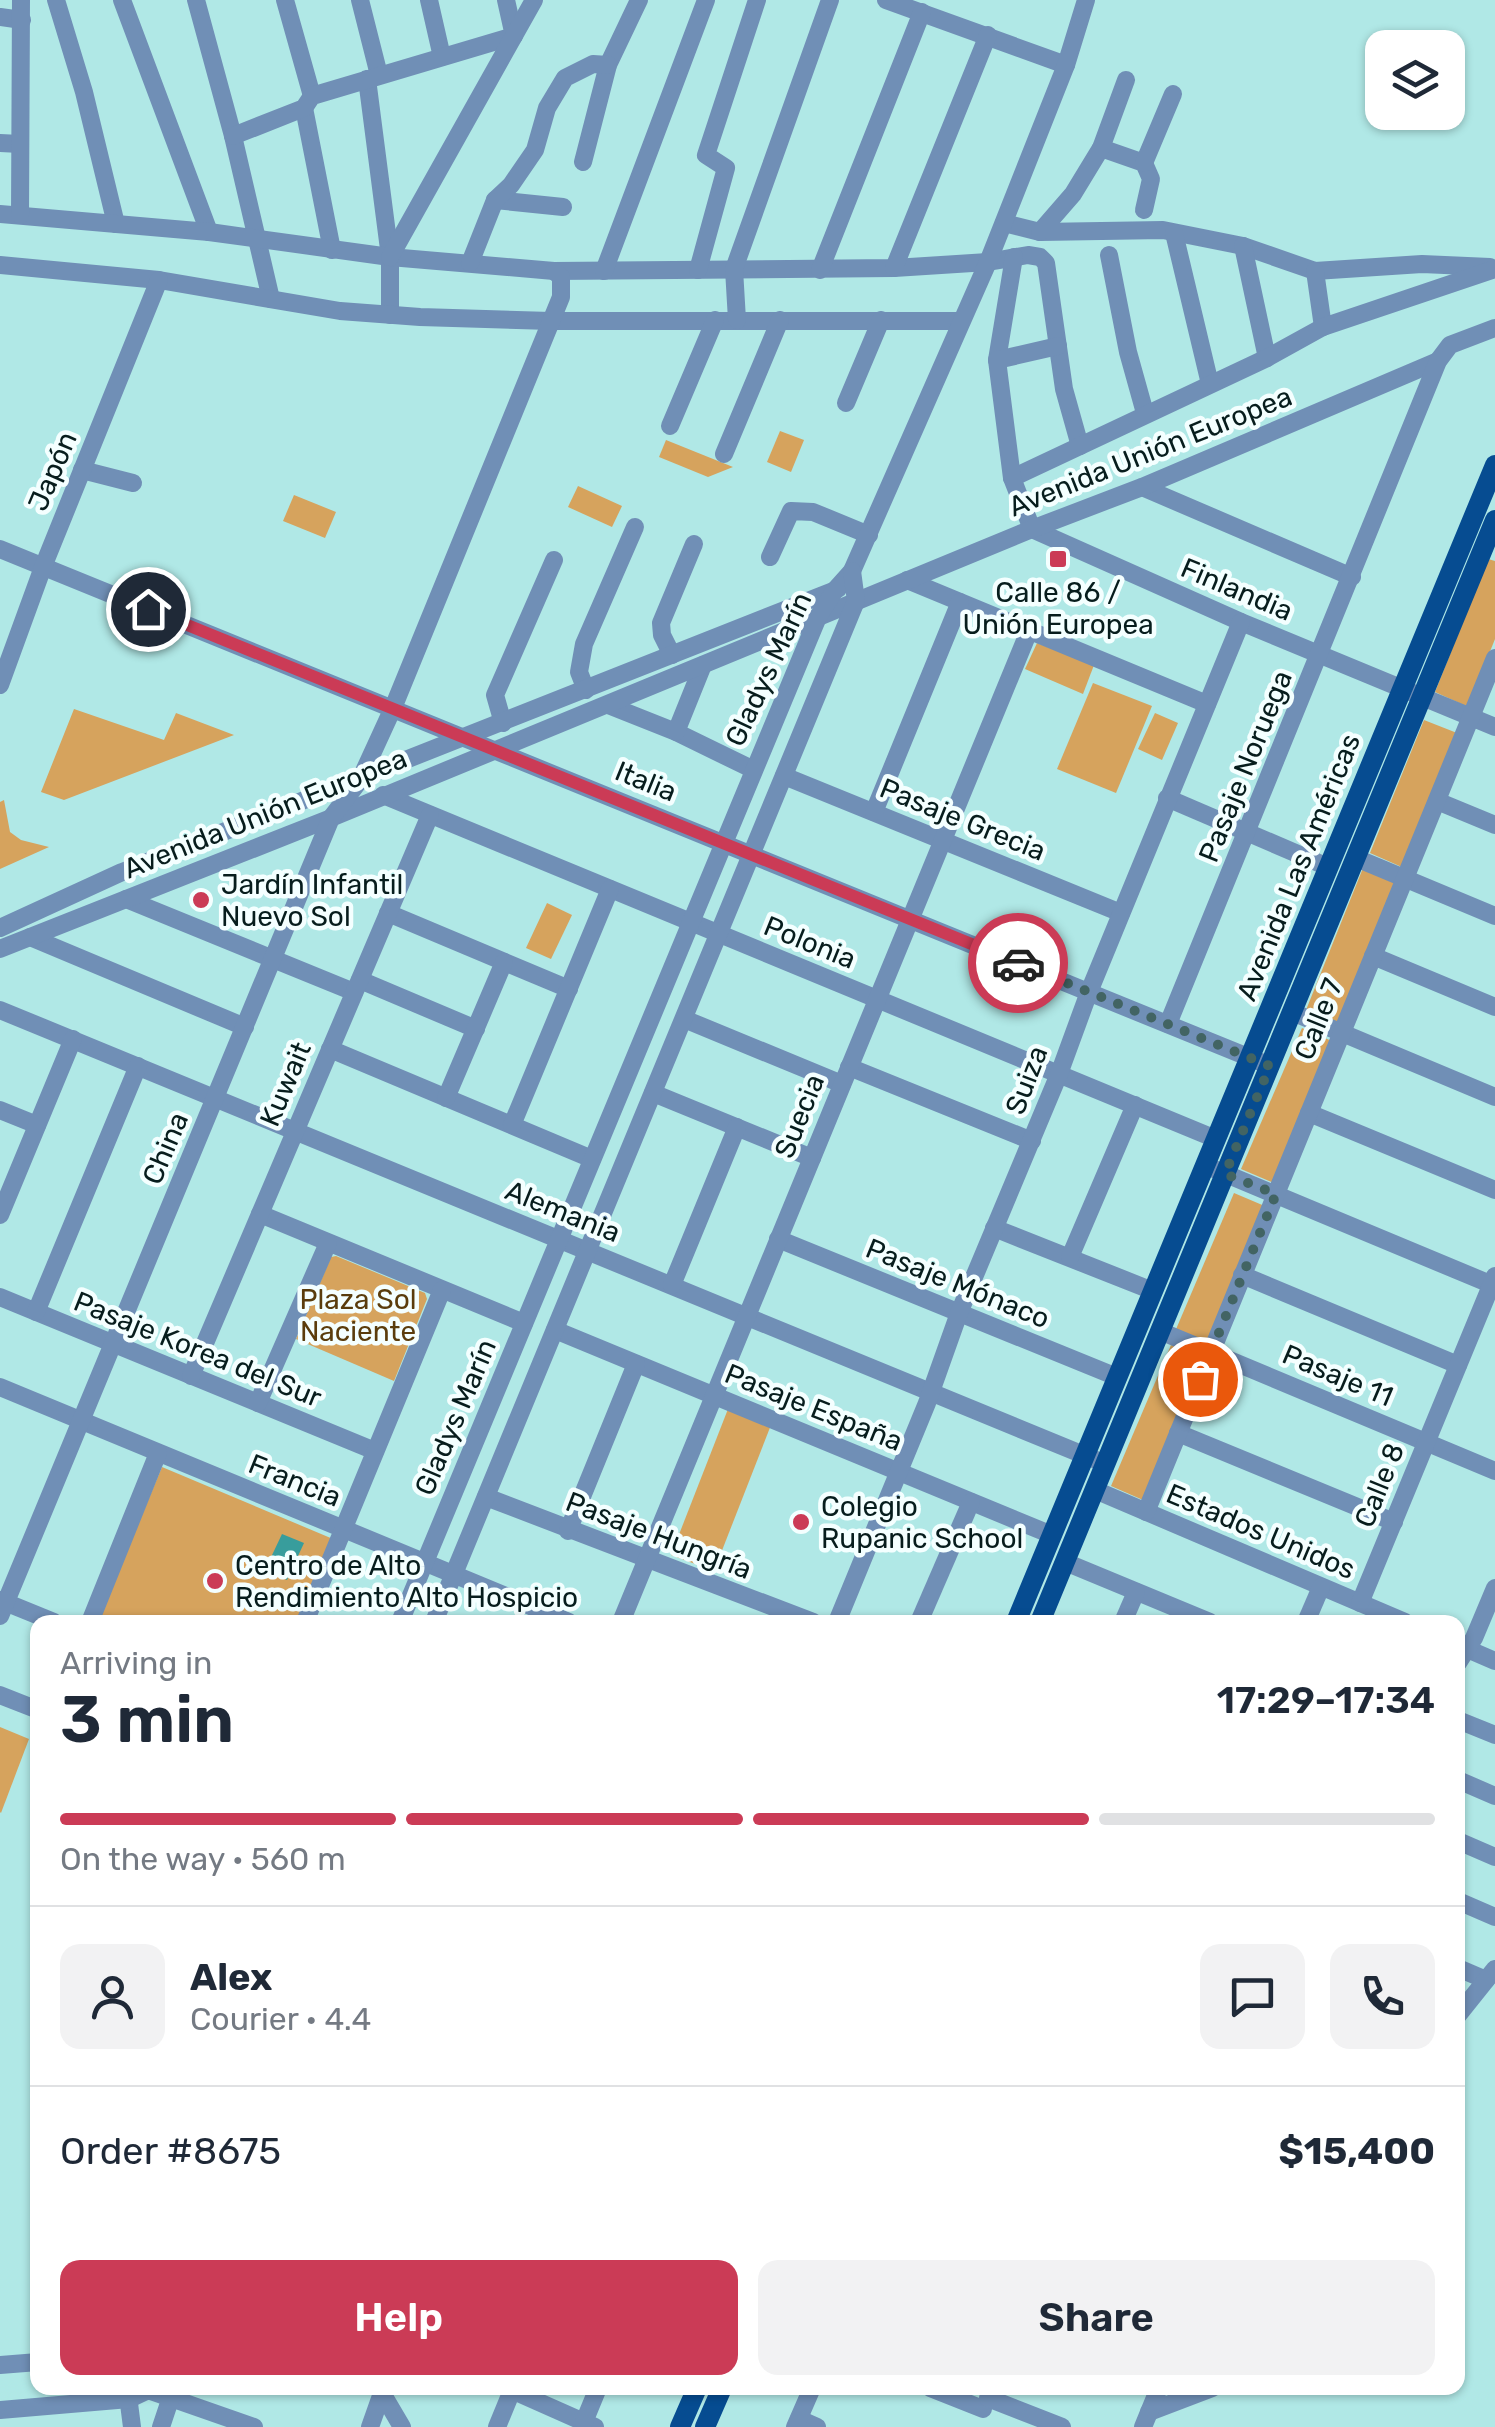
<!DOCTYPE html>
<meta charset="utf-8">
<style>
:root{--surface:#fff;--page:#f2f2f3;--text:#1f2937;--muted:#747a83;--line:#e0e1e3;--accent:#cb3b56}
body{margin:0;font-family:Rubik,sans-serif;background:var(--page);color:var(--text);height:100vh;display:flex;flex-direction:column;font-size:38px;white-space:nowrap}
*{box-sizing:border-box;margin:0}
p{font-size:32px;color:var(--muted)}
.icon{flex:none;width:55px;height:55px;fill:none;stroke:currentColor;stroke-width:2;stroke-linecap:round;stroke-linejoin:round}
.map{position:relative;flex:1;overflow:hidden}
.side{position:absolute;left:30px;top:1615px;width:1435px;height:780px;display:flex;flex-direction:column;background:var(--surface);border-radius:20px;box-shadow:0 2px 8px #0004}
.side>*{flex:none}
.tools{position:absolute;left:1365px;top:30px;display:grid;gap:20px}
.tools a{display:grid;place-items:center;width:100px;height:100px;border-radius:20px;background:var(--surface);box-shadow:0 2px 8px #0004;font-size:50px}
.pin{position:absolute;display:grid;place-items:center;width:85px;height:85px;color:#fff;margin:-42px;border:5px solid #fff;border-radius:50%;box-shadow:0 2px 10px #0007}
.courier{position:absolute;display:grid;place-items:center;width:100px;height:100px;margin:-50px;border:8px solid #cb3b56;border-radius:50%;background:#fff;color:#222;box-shadow:0 2px 12px #0007}
.headline em{font-style:normal;font-weight:600}
.headline div{display:flex;flex-direction:column-reverse}
.headline{display:flex;align-items:center;justify-content:space-between;height:170px;padding:0 30px}
h1{font-size:65px;font-weight:600;line-height:75px}
.bar{display:grid;grid-template-columns:repeat(4,1fr);gap:15px 10px;align-content:center;height:120px;padding:0 30px}
.bar i{height:12px;border-radius:8px;background:var(--line)}
.bar .on{background:var(--accent)}
.bar p{grid-column:span 4}
.line{display:flex;align-items:center;gap:25px;padding:0 30px;border-top:2px solid var(--line)}
.line div{flex:1}
.round{display:grid;place-items:center;flex:none;width:105px;height:105px;border-radius:20px;background:var(--page)}
.cta{display:flex;gap:20px;margin-top:auto;padding:20px 30px}
.cta a{flex:1;height:115px;border-radius:20px;background:var(--accent);color:#fff;font-size:40px;font-weight:600;line-height:115px;text-align:center}
.cta a+a{background:var(--page);color:var(--text)}
.map>svg:first-child{display:block}
.green{fill:#d6a35d}
.water{fill:#389d9c}
.lines{fill:none;stroke-linecap:round;stroke-linejoin:round}
.minor{stroke:#708fb6;stroke-width:18}
.major{stroke:#064c91;stroke-width:20}
.done{stroke:#426463;stroke-width:10;stroke-dasharray:0 18}
.route{stroke:#cb3b56;stroke-width:12}
.poi-dot{fill:#cb3b56;stroke:#f4ffff;stroke-width:4}
.labels{text-anchor:middle;stroke-width:9;stroke-linejoin:round;paint-order:stroke}
.street-label{font-size:28px;fill:#071d1d;stroke:#f4ffff}
.poi-label{font-size:28px;fill:#071d1d;stroke:#f4ffff;text-anchor:start}
.park-label{font-size:28px;fill:#5a3c0c;stroke:#f4ffff}
</style>
<div class="map">
<svg width="1495" height="2427" viewBox="0 0 1495 2427">
<rect width="100%" height="100%" fill="#b0e8e6"/>
<g class="green">
<path d="M780,431l24,9 -13,32 -24,-10z"/>
<path d="M666,440l67,27 -25,10 -49,-20z"/>
<path d="M578,486l44,20 -10,21 -44,-20z"/>
<path d="M294,495l42,17 -11,26 -42,-17z"/>
<path d="M1488,559l7,2v78l-27,68 -33,-15z"/>
<path d="M1037,643l57,22 -11,29 -58,-25z"/>
<path d="M1093,683l59,23 -36,87 -59,-24z"/>
<path d="M74,709l90,31 12,-27 58,22 -170,65 -23,-8z"/>
<path d="M1155,713l23,10 -16,37 -24,-11z"/>
<path d="M1424,720l33,13 -53,135 -34,-15z"/>
<path d="M4,800l6,32 11,8 28,7 -49,22v-67z"/>
<path d="M1363,868l36,15 -56,142 -37,-15z"/>
<path d="M547,903l25,12 -21,44 -25,-11z"/>
<path d="M1302,1028l32,14 -60,141 -33,-14z"/>
<path d="M1234,1193l33,14 -60,141 -33,-14z"/>
<path d="M336,1256l89,37 2,6 -33,82 -98,-42 35,-82z"/>
<path d="M1171,1345l32,14 -60,141 -32,-14z"/>
<path d="M728,1409l43,16 -57,146 -43,-16z"/>
<path d="M162,1467l171,72 -34,83h-202z"/>
<path d="M0,1727l29,12 -28,74 -1,-1z"/>
</g>
<path class="water" d="M282,1534l22,9 -17,37 -22,-10z"/>
<g class="lines">
<g class="minor">
<path d="M56,0l28,92 32,132"/>
<path d="M122,0l87,232"/>
<path d="M196,0l37,136 38,163"/>
<path d="M285,0l27,96"/>
<path d="M360,0l19,75"/>
<path d="M429,0l13,57"/>
<path d="M886,0l180,65"/>
<path d="M0,17l22,3"/>
<path d="M367,79l23,178v58"/>
<path d="M304,108l28,142"/>
<path d="M233,136l71,-28 8,-12 202,-60 -8,-36"/>
<path d="M0,143l20,1"/>
<path d="M1101,148l43,15 7,16 -7,31"/>
<path d="M583,162l25,-97 31,-65"/>
<path d="M1144,163l29,-69"/>
<path d="M495,200l68,7"/>
<path d="M0,214l209,18 181,25 164,14 340,-3 94,-6 40,-7 12,2 6,6 18,126 16,57"/>
<path d="M20,215l1,-215"/>
<path d="M1004,223l36,9 123,-2 80,16 72,25 107,-7 68,3"/>
<path d="M1040,232l33,-38 28,-46 25,-68"/>
<path d="M1174,233l36,151"/>
<path d="M1243,246l24,112"/>
<path d="M1109,255l19,97 17,61"/>
<path d="M390,257l144,-257"/>
<path d="M470,263l25,-63 16,-15 24,-35 12,-42 18,-30 28,-14 15,1"/>
<path d="M0,265l159,15 181,31 80,6 131,4h409"/>
<path d="M894,268l94,-233"/>
<path d="M698,270l28,-102 -20,-13 51,-155"/>
<path d="M820,270l102,-258"/>
<path d="M604,271l102,-271"/>
<path d="M1315,271l8,56"/>
<path d="M737,320l-3,-51 96,-269"/>
<path d="M997,360l17,-103"/>
<path d="M846,403l35,-83"/>
<path d="M670,426l45,-106"/>
<path d="M724,454l56,-134"/>
<path d="M82,470l51,13"/>
<path d="M1012,478l255,-120 56,-31 172,-58"/>
<path d="M1142,487l210,90"/>
<path d="M1032,529l209,93 254,105"/>
<path d="M1032,529l-20,-51 -15,-118 61,-14"/>
<path d="M0,549l1270,517"/>
<path d="M770,557l21,-46 22,1 56,23"/>
<path d="M907,580l300,124"/>
<path d="M672,655l-10,-20 -1,-12 33,-79"/>
<path d="M0,685l43,-118 116,-287"/>
<path d="M586,690l-7,-18 5,-28 51,-117"/>
<path d="M608,705l68,27 76,37"/>
<path d="M503,723l-8,-28 59,-135"/>
<path d="M676,732l27,-67"/>
<path d="M784,776l337,137"/>
<path d="M383,795l833,344"/>
<path d="M1167,798l161,69"/>
<path d="M1437,801l58,24"/>
<path d="M874,812l86,-210"/>
<path d="M1356,858l139,58"/>
<path d="M126,899l228,93"/>
<path d="M388,913l181,76"/>
<path d="M0,928l122,-56 716,-283"/>
<path d="M30,937l215,90"/>
<path d="M0,949l331,-131 701,-289 110,-42 296,-126"/>
<path d="M1373,956l122,51"/>
<path d="M360,980l116,49"/>
<path d="M0,1010l1096,450"/>
<path d="M1292,1012l203,85"/>
<path d="M684,1019l158,65"/>
<path d="M1168,1024l270,-663 12,-16 45,-17"/>
<path d="M330,1049l262,110"/>
<path d="M849,1067l183,74"/>
<path d="M653,1093l159,65"/>
<path d="M446,1098l58,-136"/>
<path d="M0,1110l37,15"/>
<path d="M1309,1113l186,77"/>
<path d="M512,1125l98,-236"/>
<path d="M1214,1169l281,117"/>
<path d="M260,1214l264,109"/>
<path d="M0,1215l73,-176"/>
<path d="M994,1228l159,63"/>
<path d="M778,1239l339,138"/>
<path d="M1070,1257l65,-152"/>
<path d="M1242,1275l216,90"/>
<path d="M672,1285l65,-158"/>
<path d="M0,1297l375,154"/>
<path d="M36,1312l102,-246"/>
<path d="M555,1330l497,205"/>
<path d="M1160,1331l335,140"/>
<path d="M191,1376l239,-561"/>
<path d="M0,1387l569,235"/>
<path d="M258,1403l70,-160"/>
<path d="M1178,1433l216,89"/>
<path d="M1095,1490l310,132"/>
<path d="M486,1497l327,125"/>
<path d="M1146,1512l349,-854"/>
<path d="M568,1531l68,-167"/>
<path d="M1065,1562l145,60"/>
<path d="M0,1600l54,22"/>
<path d="M1360,1603l135,-327"/>
<path d="M0,1616l331,-798 29,-38 33,-72 168,-411v-20l-7,-6"/>
<path d="M90,1622l68,-169"/>
<path d="M305,1622l137,-332"/>
<path d="M400,1622l418,-1005 17,-27 17,-19 136,-309 78,-197 20,-65"/>
<path d="M434,1622l422,-1021 -4,-30"/>
<path d="M621,1622l408,-991"/>
<path d="M837,1622l90,-219 32,-90 100,-239 30,-82 152,-370"/>
<path d="M919,1622l52,-120"/>
<path d="M1123,1622l13,-30"/>
<path d="M1306,1622l15,-35"/>
<path d="M1458,1645l37,16"/>
<path d="M1458,1663l16,-25 21,-50"/>
<path d="M0,1695l38,15"/>
<path d="M1458,1720l37,15"/>
<path d="M1458,1780l37,16"/>
<path d="M1458,1841l37,16"/>
<path d="M1458,1901l37,16"/>
<path d="M1458,1968l28,12"/>
<path d="M1458,2015l37,-46"/>
<path d="M0,2365l38,-3"/>
<path d="M127,2388l5,39"/>
<path d="M507,2388l88,39"/>
<path d="M930,2388l53,21"/>
<path d="M988,2398l74,29"/>
<path d="M0,2410l129,-11 19,-9 106,37"/>
<path d="M1149,2412l63,-24"/>
<path d="M799,2419l18,8"/>
<path d="M584,2422l14,-34"/>
<path d="M161,2427l13,-39"/>
<path d="M370,2427l12,-34 20,34"/>
<path d="M497,2427l16,-39"/>
<path d="M795,2427l17,-39"/>
<path d="M1143,2427l16,-39"/>
</g>
<g class="major">
<path d="M1016,1622l479,-1157"/>
<path d="M1040,1622l455,-1102"/>
<path d="M680,2427l17,-39"/>
<path d="M705,2427l17,-39"/>
</g>
</g>
<g class="lines">
<path class="done" d="M1018,963l252,103 -45,108 51,20 -76,185"/>
<path class="route" d="M148,609l870,354"/>
</g>
<g class="poi-dot">
<rect x="1048" y="549" width="20" height="20" rx="5"/>
<circle cx="201" cy="900" r="10"/>
<circle cx="801" cy="1522" r="10"/>
<circle cx="215" cy="1581" r="10"/>
</g>
<g class="labels">
<g class="street-label">
<text transform="translate(1150 451) rotate(-22)" y="10">Avenida Unión Europea</text>
<text transform="translate(52 471) rotate(-67)" y="10">Japón</text>
<text transform="translate(1237 589) rotate(23)" y="10">Finlandia</text>
<text transform="translate(768 669) rotate(-65)" y="10">Gladys Marín</text>
<text transform="translate(1245 766) rotate(-68)" y="10">Pasaje Noruega</text>
<text transform="translate(646 781) rotate(22)" y="10">Italia</text>
<text transform="translate(265 813) rotate(-22)" y="10">Avenida Unión Europea</text>
<text transform="translate(963 819) rotate(22)" y="10">Pasaje Grecia</text>
<text transform="translate(1298 867) rotate(-68)" y="10">Avenida Las Américas</text>
<text transform="translate(810 942) rotate(22)" y="10">Polonia</text>
<text transform="translate(1318 1019) rotate(-68)" y="10">Calle 7</text>
<text transform="translate(1026 1080) rotate(-69)" y="10">Suiza</text>
<text transform="translate(285 1084) rotate(-67)" y="10">Kuwait</text>
<text transform="translate(799 1116) rotate(-68)" y="10">Suecia</text>
<text transform="translate(165 1148) rotate(-67)" y="10">China</text>
<text transform="translate(563 1211) rotate(22)" y="10">Alemania</text>
<text transform="translate(958 1283) rotate(22)" y="10">Pasaje Mónaco</text>
<text transform="translate(198 1349) rotate(22)" y="10">Pasaje Korea del Sur</text>
<text transform="translate(1338 1375) rotate(23)" y="10">Pasaje 11</text>
<text transform="translate(814 1407) rotate(22)" y="10">Pasaje España</text>
<text transform="translate(455 1417) rotate(-67)" y="10">Gladys Marín</text>
<text transform="translate(295 1480) rotate(22)" y="10">Francia</text>
<text transform="translate(1379 1485) rotate(-68)" y="10">Calle 8</text>
<text transform="translate(1261 1531) rotate(23)" y="10">Estados Unidos</text>
<text transform="translate(659 1535) rotate(21)" y="10">Pasaje Hungría</text>
</g>
<g class="poi-label">
<text x="1058" y="602" text-anchor="middle">Calle 86 /<tspan x="1058" dy="32">Unión Europea</tspan></text>
<text x="221" y="894">Jardín Infantil<tspan x="221" dy="32">Nuevo Sol</tspan></text>
<text x="821" y="1516">Colegio<tspan x="821" dy="32">Rupanic School</tspan></text>
<text x="235" y="1575">Centro de Alto<tspan x="235" dy="32">Rendimiento Alto Hospicio</tspan></text>
</g>
<g class="park-label">
<text x="358" y="1309">Plaza Sol<tspan x="358" dy="32">Naciente</tspan></text>
</g>
</g>
</svg>
<div class="tools">
<a><svg class="icon" aria-label="layers" viewBox="0 0 24 24"><path d="M12 4l9 5-9 5-9-5zM3 14l9 5 9-5"/></svg></a>
</div>
<div class="pin" style="left:1200px;top:1379px;background:#ea580c"><svg class="icon" aria-label="bag" viewBox="0 0 24 24"><path d="M5 8h14l-1 12H6zM9 8a3 3 0 0 1 6 0"/></svg></div>
<div class="pin" style="left:148px;top:609px;background:#1f2937"><svg class="icon" aria-label="home" viewBox="0 0 24 24"><path d="M3 11l9-7 9 7M6 9v11h12V9"/></svg></div>
<div class="courier" style="left:1018px;top:963px"><svg class="icon" aria-label="car" viewBox="0 0 24 24"><path d="M5 17H2v-5l4-1 3-4h7l3 4 3 1v5h-3M9 17h6M6 11h13"/><circle cx="7" cy="17" r="2"/><circle cx="17" cy="17" r="2"/></svg></div>
<section class="side">
<div class="headline"><div><h1>3 min</h1><p>Arriving in</p></div><em>17:29–17:34</em></div>
<div class="bar"><i class="on"></i><i class="on"></i><i class="on"></i><i></i><p>On the way · 560 m</p></div>
<div class="line" style="height:180px"><a class="round"><svg class="icon" aria-label="person" viewBox="0 0 24 24"><circle cx="12" cy="8" r="4"/><path d="M4 21q1-7 8-7t8 7"/></svg></a><div><b>Alex</b><p>Courier · 4.4</p></div><a class="round"><svg class="icon" aria-label="chat" viewBox="0 0 24 24"><path d="M4 5h16v11H9l-5 4z"/></svg></a><a class="round"><svg class="icon" aria-label="phone" viewBox="0 0 24 24"><path d="M5 4h4l2 5-3 2q2 4 5 5l2-3 5 2v4C11 20 4 13 5 4z"/></svg></a></div>
<div class="line" style="height:130px"><div>Order #8675</div><b>$15,400</b></div>
<div class="cta"><a>Help</a><a>Share</a></div>
</section>
</div>
